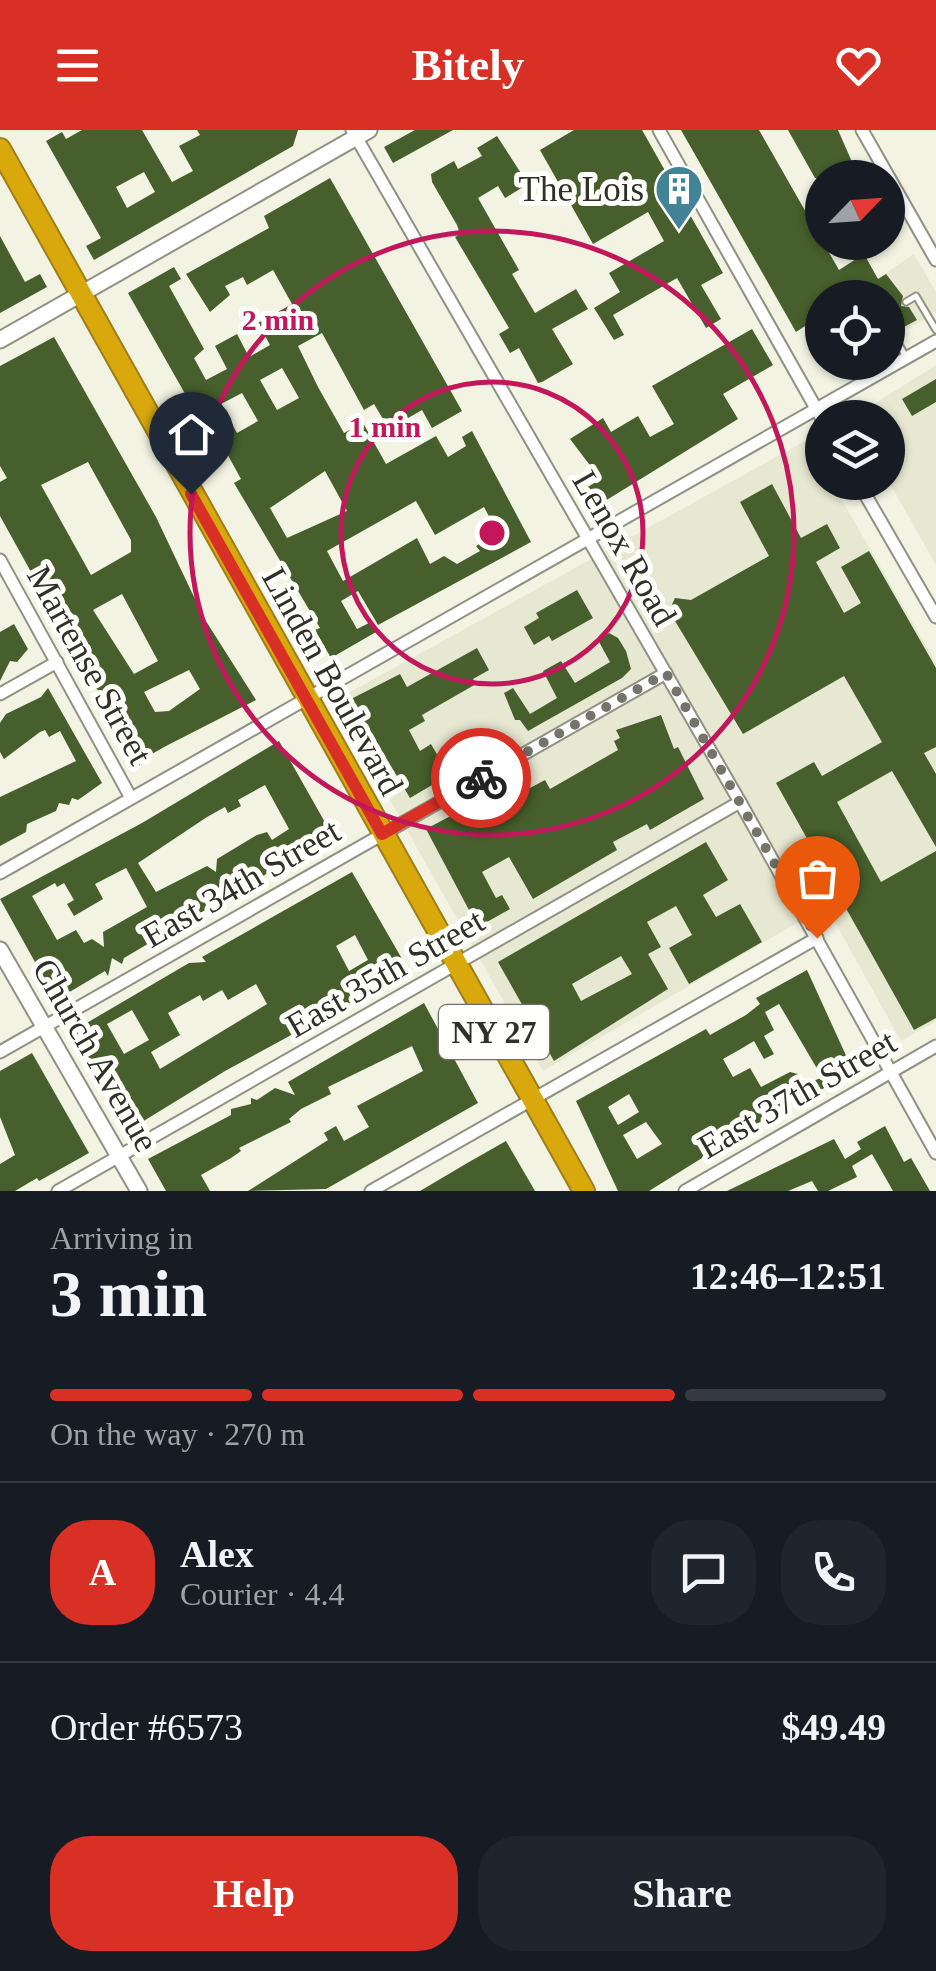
<!DOCTYPE html>
<meta charset="utf-8">
<style>
:root{--surface:#171b24;--page:#20242c;--text:#f1f3f6;--muted:#9ea1a6;--line:#363941;--accent:#d93025}
body{margin:0;font-family:"Times New Roman",serif;background:var(--page);color:var(--text);height:100vh;display:flex;flex-direction:column;font-size:38px;white-space:nowrap}
*{box-sizing:border-box;margin:0}
p{font-size:32px;color:var(--muted)}
.icon{flex:none;width:55px;height:55px;fill:none;stroke:currentColor;stroke-width:2;stroke-linecap:round;stroke-linejoin:round}
.map{position:relative;height:1061px;overflow:hidden}
.panel{display:flex;flex-direction:column;background:var(--surface);flex:1}
.panel>*{flex:none}
.needle{width:65px;rotate:65deg}
.fabs{position:absolute;left:805px;top:30px;display:grid;gap:20px}
.fabs a{display:grid;place-items:center;width:100px;height:100px;border-radius:50%;background:var(--surface);box-shadow:0 2px 8px #0004;font-size:50px}
.pin{position:absolute;display:grid;place-items:center;width:85px;height:85px;color:#fff;margin:-102px -42px;border-radius:50% 50% 50% 0;rotate:-45deg;box-shadow:0 0 10px #0007}
.pin .icon{rotate:45deg}
.courier{position:absolute;display:grid;place-items:center;width:100px;height:100px;margin:-50px;border:8px solid #d93025;border-radius:50%;background:#fff;color:#222;box-shadow:0 2px 12px #0007}
.overview em{font-style:normal;font-weight:700}
.overview div{display:flex;flex-direction:column-reverse}
.overview{display:flex;align-items:center;justify-content:space-between;height:170px;padding:0 50px}
h1{font-size:65px;font-weight:700;line-height:75px}
.bar{display:grid;grid-template-columns:repeat(4,1fr);gap:15px 10px;align-content:center;height:120px;padding:0 50px}
.bar i{height:12px;border-radius:8px;background:var(--line)}
.bar .selected{background:var(--accent)}
.bar p{grid-column:span 4}
.line{display:flex;align-items:center;gap:25px;padding:0 50px;border-top:2px solid var(--line)}
.line div{flex:1}
.round{display:grid;place-items:center;flex:none;width:105px;height:105px;border-radius:40px;background:var(--page)}
.button{display:flex;gap:20px;margin-top:auto;padding:20px 50px}
.button a{flex:1;height:115px;border-radius:40px;background:var(--accent);color:#fff;font-size:40px;font-weight:700;line-height:115px;text-align:center}
.button a+a{background:var(--page);color:var(--text)}
header{display:flex;justify-content:space-between;align-items:center;height:130px;padding:0 50px;background:var(--accent);color:#fff;font-size:45px;font-weight:700}
.map>svg:first-child{display:block}
.built{fill:#e7e8d1}
.building{fill:#465f2c;fill-rule:evenodd}
.lines{fill:none;stroke-linecap:round;stroke-linejoin:round}
.lane-casing{stroke:#909183;stroke-width:9}
.street-casing{stroke:#909183;stroke-width:15}
.secondary-casing{stroke:#909183;stroke-width:19}
.highway-casing{stroke:#9d7e18;stroke-width:24}
.lane{stroke:#fff;stroke-width:5}
.street{stroke:#fff;stroke-width:11}
.secondary{stroke:#fff;stroke-width:15}
.highway{stroke:#d8a80d;stroke-width:20}
.done{stroke:#74746b;stroke-width:10;stroke-dasharray:0 18}
.route{stroke:#d93025;stroke-width:12}
.ring{fill:none;stroke:#c2185b;stroke-width:5}
.labels{text-anchor:middle;stroke-width:10;stroke-linejoin:round;paint-order:stroke}
.shield{fill:#fffffc;stroke:#6e6e6a;stroke-width:2.5}
.shield-label{font-size:32px;font-weight:bold;fill:#30302b}
.poi-label{font-size:35px;fill:#30302b;stroke:#fffffc;text-anchor:end}
.street-label{font-size:35px;fill:#30302b;stroke:#fffffc}
.centre{fill:#c2185b;stroke:#fffffc;stroke-width:5}
.ring-label{font-size:30px;text-anchor:middle;font-weight:bold;fill:#c2185b;stroke:#fffffc;stroke-width:10;stroke-linejoin:round;paint-order:stroke}
</style>
<header><svg class="icon" aria-label="menu" viewBox="0 0 24 24"><path d="M4 6h16M4 12h16M4 18h16"/></svg>Bitely<svg class="icon" aria-label="heart" viewBox="0 0 24 24"><path d="M12 20l-8-8c-3-5 5-10 8-4 3-6 11-1 8 4z"/></svg></header>
<div class="map">
<svg width="936" height="1061" viewBox="0 0 936 1061">
<rect width="100%" height="100%" fill="#f2f3e3"/>
<g class="built">
<path d="M914,124l22,38v21l-48,27v-42h-39z"/>
<path d="M936,235v200l-48,-85v-62h-36z"/>
<path d="M807,310l15,27v15l10,1 104,180v358l-35,20 -75,-135 -283,165 -209,-370z"/>
</g>
<g class="building">
<path d="M82,0h60l30,52 21,-11 -14,-25 21,-11 -3,-5h101l-5,16 -199,114 -8,-14 15,-8 -55,-97 16,-9 4,7zM144,42l11,20 -28,16 -11,-21z"/>
<path d="M415,0h38l-60,33 -9,-16z"/>
<path d="M574,0h68l81,143 -22,12 20,34 -15,9 -29,-50 -64,37 11,20 -10,5 -20,-32 26,-16 -11,-19 55,-32 -16,-29 -55,32 -53,-94z"/>
<path d="M681,0h78l80,140 25,-16 14,25 8,-5 17,22 -2,10 8,1 8,13 -13,7 -8,-13 3,-7 -13,-10 -64,1v17l-26,17z"/>
<path d="M788,0h50l21,48h-44z"/>
<path d="M497,6l31,48 -23,14 -7,-12 -20,12 41,72 -7,4 23,39 41,-24 12,20 -36,20 21,35 -31,18 -4,1 -19,-35 -9,5 -11,-19 10,-6 -54,-91 5,-3 -3,-9 -25,-43 -1,-8 23,-13 4,8 24,-13 -5,-8z"/>
<path d="M330,48l132,233 -30,17 -10,-18 -33,19 -15,-25 -10,6 -42,-77 -24,13 20,41 26,46 19,-10 23,41 50,-28 12,21 18,-11 -4,-9 10,-6 59,111 -153,83 -20,-34 -17,10 16,28 14,-7 5,10 -45,26 -16,-28 5,-2 -86,-145 7,-4 -21,-38 -6,4 -86,-152 46,-26 7,12 -12,7 35,63 -10,9 12,22 21,-11 -12,-23 22,-12 12,23 21,-12 -12,-22 34,-19 -19,-34 -26,15 -4,-8 -18,9 5,9 -20,17 -24,-38 83,-46 -5,-12zM282,238l17,30 -22,12 -17,-30zM242,263l16,28 -21,12 -16,-29zM325,341l22,40 -60,27 -17,-30zM416,371l19,34 49,-28 14,26 -22,13 4,5 -23,13 -13,-8 -14,8 -13,-26 -74,43 -16,-30z"/>
<path d="M0,106l25,46 15,-8 7,13 -47,26z"/>
<path d="M752,199l21,36 -50,29 15,25 -146,90 -11,-18 15,-9 -4,-14 -22,-29 33,-21 8,14 27,-16 12,21 24,-13 -22,-38z"/>
<path d="M54,207l102,180 48,101 52,82 -90,46 -23,13 -5,9 -29,-54 -2,-12 -14,-18 1,-8 -18,-23 -31,-65 -4,2 -41,-74v-34l7,-4 -7,-12v-100zM88,332l43,78v12l-40,23 -50,-90zM122,464l36,67 -24,13 -41,-64zM189,540l11,19 -31,22 -14,1 -11,-20z"/>
<path d="M936,249v23l-24,14 -10,-17z"/>
<path d="M772,354l29,54 26,-14 13,24 -24,14 28,51 17,-10 -20,-36 28,-16 67,117v79l-12,6 12,21v73l-44,-76 -55,31 44,80 55,-31v167l-22,12 -138,-247 38,-21 8,14 60,-34 -38,-66 -101,58 -74,-123 6,-13 16,2 78,-44 -29,-54z"/>
<path d="M577,460l16,28 -41,23 -3,-5 -15,9 -10,-18 15,-9 -3,-5z"/>
<path d="M14,494l14,25 -11,13 -7,-1 -10,20v-49z"/>
<path d="M609,503l9,5 8,13 5,18 -9,9 -94,53 -8,-11h-5l-11,-27 9,-5 17,26 27,-16 -14,-27 18,-10 14,22 35,-21 -12,-22z"/>
<path d="M477,518l12,22 -16,9 3,5 -54,31 3,6 -16,9 11,21 11,-7 18,31 -39,23 -59,-99 49,-25 7,13z"/>
<path d="M48,558l54,95 -24,17 -6,-2 -3,7 -10,-2 -3,8 -29,13 -1,8 -26,14v-49l76,-36 -16,-30 -11,6 -4,-7 -5,2 -36,27 -4,-7v-29l6,-9 35,-17z"/>
<path d="M661,585l13,34 4,-2 26,52 -54,31 -3,-6 -34,18 4,8 -84,49 -24,-42 -27,15 14,26 6,-3 8,14 -32,18 -52,-98 98,-52 6,11 15,-8 5,9 68,-39 -4,-9 6,-3 -4,-8z"/>
<path d="M279,611l56,99 -50,23 -161,95 -2,6 -10,-6 -4,18 -3,-5 -49,29 -56,-101 142,-76zM265,655l24,44 -17,11 -5,-8 -10,3 -40,24 -1,13 -9,-6 -51,26 -18,-29 69,-46 18,-10 3,6 13,-7 -3,-6zM126,738l21,39 -44,25 1,15 -12,-8 -8,4 -8,-13 -19,10 -25,-44 23,-13 2,4 7,-4 10,17 -7,4 7,12 29,-17 -8,-15z"/>
<path d="M706,712l22,38 -25,15 13,22 24,-13 22,38 -73,42 -20,-36 23,-13 -16,-29 -29,16 14,25 -13,7 20,35 -114,72 -56,-99zM621,826l11,18 -51,27 -9,-17z"/>
<path d="M352,742l57,99 -184,100 -96,59 -56,-99 116,-68 17,-1 -4,-5zM355,805l13,25 -19,11 -13,-25zM256,854l11,20 -107,65 -9,-17 29,-17 -12,-22 32,-18 3,6 19,-11 6,10zM132,880l17,30 -25,14 -17,-30z"/>
<path d="M807,840l47,103 -81,41 -124,77h-31l-42,-90 130,-72 4,6 36,-20 14,-11 -4,-6zM779,874l43,73 -18,9 -6,-12 -8,-2 -29,15 -11,-19 -17,9 -10,-18 16,-9 15,-9 10,18 10,-5 -10,-18 10,-6 -9,-18zM629,964l10,18 -21,13 -10,-18zM646,992l16,22 -25,15 -14,-24z"/>
<path d="M424,873l54,100 -152,86 -78,2 80,-51 -4,-7 12,-7 8,15 25,-14 -12,-21 66,-35 -11,-25 -84,41 3,7 -30,15 -12,10 2,3 -52,26 2,3 -10,7 -30,17 9,16h-44l-18,-32 83,-44v-6l20,-5v-6l6,2 18,-12 20,7 -7,-13z"/>
<path d="M32,923l57,100 -50,28 -2,-3 -22,13h-15v-27l15,-9 -15,-38v-46z"/>
<path d="M885,996l19,36 7,-4 19,33h-37l-21,-37 -20,12 5,11 -29,14h-10l-6,-10 -24,10h-61l107,-52 11,20 16,-10 -4,-7z"/>
<path d="M506,1011l29,50h-115l49,-29z"/>
</g>
<g class="lines">
<g class="lane-casing">
<g id="lane">
<path d="M906,172l10,-6 20,34"/>
<path d="M888,182l5,-3"/>
<path d="M888,195l18,32"/>
</g>
</g>
<g class="street-casing">
<g id="street">
<path d="M352,0l388,672 196,351"/>
<path d="M659,0l163,289"/>
<path d="M862,0l74,130"/>
<path d="M858,352l78,135"/>
<path d="M0,430l131,238"/>
<path d="M0,564l57,-32"/>
<path d="M0,743l936,-532"/>
<path d="M0,922l666,-379"/>
<path d="M58,1061l682,-389"/>
<path d="M371,1061l446,-253"/>
<path d="M685,1061l251,-145"/>
</g>
</g>
<g class="secondary-casing">
<g id="secondary">
<path d="M0,210l369,-210"/>
<path d="M0,820l139,241"/>
</g>
</g>
<g class="highway-casing">
<path id="highway" d="M0,19l584,1042"/>
</g>
<use href="#lane" class="lane"/>
<use href="#street" class="street"/>
<use href="#secondary" class="secondary"/>
<use href="#highway" class="highway"/>
</g>
<g class="lines">
<path class="done" d="M481,648l185,-105 151,265"/>
<path class="route" d="M191,364l191,340 99,-56"/>
</g>
<g class="ring">
<circle cx="492" cy="403" r="151"/>
<circle cx="492" cy="403" r="302"/>
</g>
<defs>
<g id="building-pin" transform="scale(2.5)"><path d="M0 17L-7.5 6A9.5 9.5 0 1 1 7.5 6Z" fill="#428495" stroke="#fffffc"/><path d="M-4-6H4V6H1V3H-1V6H-4ZM-2.5-4.3h1.7v1.8h-1.7ZM.8-4.3h1.7v1.8H.8ZM-2.5-1h1.7V.8h-1.7ZM.8-1h1.7V.8H.8Z" fill="#fff"/></g>
</defs>
<g fill-rule="evenodd">
<use href="#building-pin" x="679" y="59"/>
</g>
<g class="labels">
<rect class="shield" x="439" y="875" width="110" height="54" rx="8"/>
<g class="shield-label">
<text x="494" y="913">NY 27</text>
</g>
<g class="poi-label">
<text x="644" y="71">The Lois</text>
</g>
<g class="street-label">
<text transform="translate(625 418) rotate(60)" y="12">Lenox Road</text>
<text transform="translate(90 535) rotate(61)" y="12">Martense Street</text>
<text transform="translate(333 551) rotate(61)" y="12">Linden Boulevard</text>
<text transform="translate(241 753) rotate(-30)" y="12">East 34th Street</text>
<text transform="translate(385 843) rotate(-30)" y="12">East 35th Street</text>
<text transform="translate(96 925) rotate(60)" y="12">Church Avenue</text>
<text transform="translate(797 964) rotate(-30)" y="12">East 37th Street</text>
</g>
</g>
<circle cx="492" cy="403" r="15" class="centre"/>
<g class="ring-label">
<text x="278" y="200">2 min</text>
<text x="385" y="307">1 min</text>
</g>
</svg>
<div class="fabs">
<a><svg class="needle" viewBox="-14 -14 28 28"><path d="M0-13l5 13h-10z" fill="#e53935"/><path d="M0 13l5-13h-10z" fill="#9ea1a6"/></svg></a>
<a><svg class="icon" aria-label="locate" viewBox="0 0 24 24"><circle cx="12" cy="12" r="6"/><path d="M12 2v4M12 18v4M2 12h4M18 12h4"/></svg></a>
<a><svg class="icon" aria-label="layers" viewBox="0 0 24 24"><path d="M12 4l9 5-9 5-9-5zM3 14l9 5 9-5"/></svg></a>
</div>
<div class="pin" style="left:817px;top:808px;background:#ea580c"><svg class="icon" aria-label="bag" viewBox="0 0 24 24"><path d="M5 8h14l-1 12H6zM9 8a3 3 0 0 1 6 0"/></svg></div>
<div class="pin" style="left:191px;top:364px;background:#1f2937"><svg class="icon" aria-label="home" viewBox="0 0 24 24"><path d="M3 11l9-7 9 7M6 9v11h12V9"/></svg></div>
<div class="courier" style="left:481px;top:648px"><svg class="icon" aria-label="bike" viewBox="0 0 24 24"><circle cx="6" cy="16" r="4"/><circle cx="18" cy="16" r="4"/><path d="M6 16l4-8h5l3 8M10 8l3 8H6M13 5h3"/></svg></div>
</div>
<section class="panel">
<div class="overview"><div><h1>3 min</h1><p>Arriving in</p></div><em>12:46–12:51</em></div>
<div class="bar"><i class="selected"></i><i class="selected"></i><i class="selected"></i><i></i><p>On the way · 270 m</p></div>
<div class="line" style="height:180px"><b class="round" style="background:var(--accent);color:#fff">A</b><div><b>Alex</b><p>Courier · 4.4</p></div><a class="round"><svg class="icon" aria-label="chat" viewBox="0 0 24 24"><path d="M4 5h16v11H9l-5 4z"/></svg></a><a class="round"><svg class="icon" aria-label="phone" viewBox="0 0 24 24"><path d="M5 4h4l2 5-3 2q2 4 5 5l2-3 5 2v4C11 20 4 13 5 4z"/></svg></a></div>
<div class="line" style="height:130px"><div>Order #6573</div><b>$49.49</b></div>
<div class="button"><a>Help</a><a>Share</a></div>
</section>
